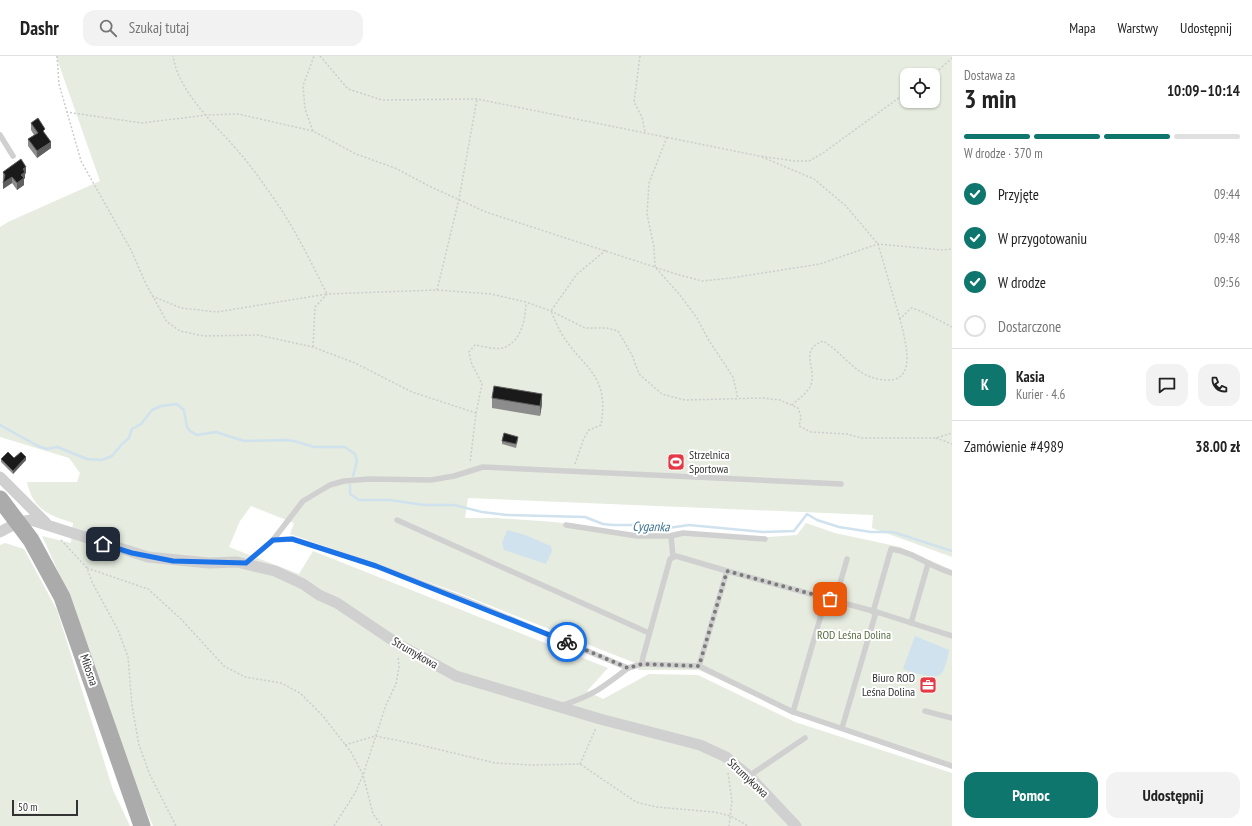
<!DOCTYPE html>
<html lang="pl">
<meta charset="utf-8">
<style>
:root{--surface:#fff;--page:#f2f2f2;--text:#222;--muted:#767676;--line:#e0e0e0;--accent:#0f766e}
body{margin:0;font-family:"PT Sans Narrow",sans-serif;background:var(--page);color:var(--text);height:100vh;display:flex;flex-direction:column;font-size:15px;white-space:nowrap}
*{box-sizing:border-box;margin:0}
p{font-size:13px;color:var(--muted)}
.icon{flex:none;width:22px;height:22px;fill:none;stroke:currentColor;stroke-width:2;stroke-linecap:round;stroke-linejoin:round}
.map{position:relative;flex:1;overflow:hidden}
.side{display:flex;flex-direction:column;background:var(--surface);width:300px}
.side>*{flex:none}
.buttons{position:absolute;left:900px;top:12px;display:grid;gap:8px}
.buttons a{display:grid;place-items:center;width:40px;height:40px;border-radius:8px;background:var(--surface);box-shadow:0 1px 3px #0004;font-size:20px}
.scale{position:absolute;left:12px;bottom:10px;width:66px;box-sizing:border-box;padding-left:4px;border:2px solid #333;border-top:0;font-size:11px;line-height:14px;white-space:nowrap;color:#333;-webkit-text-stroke:3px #fff;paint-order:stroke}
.pin{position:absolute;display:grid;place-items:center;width:34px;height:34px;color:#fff;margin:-17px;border-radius:8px;box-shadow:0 2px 6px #0006}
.courier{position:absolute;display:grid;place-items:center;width:40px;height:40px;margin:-20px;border:3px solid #1a73e8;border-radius:50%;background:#fff;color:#222;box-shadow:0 1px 5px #0007}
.summary em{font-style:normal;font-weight:800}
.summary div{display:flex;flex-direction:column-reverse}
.summary{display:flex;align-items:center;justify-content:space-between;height:68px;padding:0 12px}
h1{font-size:26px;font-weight:800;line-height:30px}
.bar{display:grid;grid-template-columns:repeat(4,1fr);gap:6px 4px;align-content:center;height:48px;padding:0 12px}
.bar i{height:5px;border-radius:3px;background:var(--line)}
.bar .selected{background:var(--accent)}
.bar p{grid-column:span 4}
.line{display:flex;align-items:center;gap:10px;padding:0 12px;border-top:1px solid var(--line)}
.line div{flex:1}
.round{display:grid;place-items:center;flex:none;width:42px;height:42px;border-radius:12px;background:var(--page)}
ol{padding:0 12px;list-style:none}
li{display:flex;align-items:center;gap:12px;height:44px}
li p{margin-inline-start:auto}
li .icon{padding:4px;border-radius:50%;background:var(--accent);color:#fff;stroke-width:4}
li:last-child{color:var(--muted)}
li i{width:22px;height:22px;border:2px solid var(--line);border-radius:50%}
.primary-button{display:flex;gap:8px;margin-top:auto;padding:8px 12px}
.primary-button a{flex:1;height:46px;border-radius:12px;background:var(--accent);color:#fff;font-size:16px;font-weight:800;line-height:46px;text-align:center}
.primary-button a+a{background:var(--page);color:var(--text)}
header{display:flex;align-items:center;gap:24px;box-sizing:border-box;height:56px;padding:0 20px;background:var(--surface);border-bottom:1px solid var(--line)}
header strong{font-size:19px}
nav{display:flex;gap:22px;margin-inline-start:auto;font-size:14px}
.search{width:280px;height:36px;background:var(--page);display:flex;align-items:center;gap:10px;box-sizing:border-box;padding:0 14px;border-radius:12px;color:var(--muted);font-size:15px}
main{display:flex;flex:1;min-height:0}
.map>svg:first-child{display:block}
.green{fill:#e6ecdf;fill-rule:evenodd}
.water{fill:#cfe2ee}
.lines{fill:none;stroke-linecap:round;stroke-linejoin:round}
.stream{stroke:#cfe2ee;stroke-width:2.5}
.path{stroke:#cdcdcd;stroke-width:1.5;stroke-dasharray:2 2;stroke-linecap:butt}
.service{stroke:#d0d0d0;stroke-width:5.5}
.minor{stroke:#d0d0d0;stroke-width:11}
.primary{stroke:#ababab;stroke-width:17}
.wall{fill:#8c8c8c}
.shaded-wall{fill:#5f5f5f}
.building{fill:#1a1a1a;stroke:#5f5f5f}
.done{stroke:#7a7a7a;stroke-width:4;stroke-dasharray:0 7.2}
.route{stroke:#1a73e8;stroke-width:5}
.labels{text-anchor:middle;stroke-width:4;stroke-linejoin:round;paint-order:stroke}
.poi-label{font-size:12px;fill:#333;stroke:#fff;text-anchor:start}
.park-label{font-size:12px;fill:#56703f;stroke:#fff}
.street-label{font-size:12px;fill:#333;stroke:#fff}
.water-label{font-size:13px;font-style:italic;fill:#3f7597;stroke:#fff}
</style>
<header>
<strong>Dashr</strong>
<div class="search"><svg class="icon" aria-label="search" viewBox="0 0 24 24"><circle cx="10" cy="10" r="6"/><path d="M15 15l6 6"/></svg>Szukaj tutaj</div>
<nav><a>Mapa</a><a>Warstwy</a><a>Udostępnij</a></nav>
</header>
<main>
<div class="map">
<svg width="952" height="770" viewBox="0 0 952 770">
<rect width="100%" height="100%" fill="#fff"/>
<g class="green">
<path d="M56,0h896v501l-80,-29 1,-13 -405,-17 -3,20h31l59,4 83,12h20l21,-3 89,6 29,-2 9,-12 29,10 65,14 52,23v199l-159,-55 -94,-44h-60l-4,-7 -179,-71 -166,-58 4,-11 -43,-17 -11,15 -11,26 70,27 14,-23 295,117 -21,23 16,8 46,-25 49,1 97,47 157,51v53h-799c-24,-52 -38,-104 -57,-158 -15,-45 -34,-89 -54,-132l29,7 2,-20c-24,-8 -40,-13 -46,-41h50l3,-9 -11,-15 -69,-21v-210l8,-5 92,-41zM907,19h26v26h-26z"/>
<path d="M5,487l19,6 33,61 56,180 17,36h-130v-281z"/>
</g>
<g class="water">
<path d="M507,474l18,5 26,11 1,5 -6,13 -42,-14 -2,-7z"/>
<path d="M915,580l34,14c-1,6 -4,20 -8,24 -6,6 -31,-2 -38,-5z"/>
</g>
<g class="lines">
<g class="stream">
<path d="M0,369l38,21 9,3 10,-2 30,12 15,1 10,-4 10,-12 7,-6 3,-9 9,-5 11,-14 9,-4 16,-2 7,6 3,17 3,4 7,4 19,-3 28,9 41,-1 9,1 20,6h31l10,7 2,7 -4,15"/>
<path d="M350,429v9l9,6h31l34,5h30l28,7 25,3 78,2 18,7 10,1h25l23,4 28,-4 74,7 31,-1 13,-17 10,6 22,7 32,5h22l59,19"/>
</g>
<g class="path">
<path d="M57,0l2,28 22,77 50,89 15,34 21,38 13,9 24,5 54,-1 55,12 42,16 57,29 64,21 -6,50"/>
<path d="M320,0l28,33 34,11 95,-1 282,57 36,5h14l14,-8 84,-61"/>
<path d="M640,0l-6,46 8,15 3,15"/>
<path d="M933,19l19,-17"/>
<path d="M66,56l76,11 64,-8 32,-1 75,17 43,23 39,14 34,18 57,26 190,62 26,7 29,-3 89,-14 58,-20 64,6 10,-1"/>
<path d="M313,75l-8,-22 -2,-23 11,-30"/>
<path d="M667,81l-18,46 -2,31 7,33 1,20 25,28 17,23 11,21 25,38 5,22"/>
<path d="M762,101l52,22 32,27 32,38 22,75"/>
<path d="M437,234l22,-91 18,-100"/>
<path d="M152,240l29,12 36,4 110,-18c-17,-34 -34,-69 -57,-101 -10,-14 -21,-30 -33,-43 -23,-27 -58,-57 -64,-94"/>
<path d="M313,291l2,-40 12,-13 110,-4 54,4 35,8 25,9 34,17h22l11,3 14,24 7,19 23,20 23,6 78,-2 17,2 18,8 3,9 -2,9 12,6 36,2 14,4h75l16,-5"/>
<path d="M792,349c5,-5 14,-11 18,-18 9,-18 -13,-36 13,-46 14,8 24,22 38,31 7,5 18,8 26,8 32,1 17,-43 13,-61l11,-11 10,3 31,16"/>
<path d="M476,357l6,-29 -11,-22 -2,-10 6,-7c7,1 21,5 28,3 19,-7 22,-28 23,-45"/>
<path d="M936,382l16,6"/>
<path d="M575,408l9,-26 5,-8 12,-5c9,-53 -19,-56 -41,-94 -3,-6 -6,-13 -9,-20l26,-37 29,-24"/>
<path d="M61,484l26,28 5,14 26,48 10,27 4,49 7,39 11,30 26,51"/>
<path d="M87,512l61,21 33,30 43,47 21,11 36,6 19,10 22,22 29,37 12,23 10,39 9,12"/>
<path d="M345,689l30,-9 41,8 79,19 36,2 49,-1 56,38 20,5 58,5 17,4 17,10"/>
<path d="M580,708l16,-36"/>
<path d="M728,717l4,28 -3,25"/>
<path d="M334,770l21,-33 8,-18 23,-70 10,-21 3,-17 -1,-11"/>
</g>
<g class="service">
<path d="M0,79l13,21"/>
<path d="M397,464l252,113"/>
<path d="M566,469l71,11h34l2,21"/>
<path d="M671,480l12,-3 82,6"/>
<path d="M273,484l20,-1 83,27 87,33 165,69c-26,20 -36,28 -68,38"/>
<path d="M246,507l27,-23 30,-39 27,-16 14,-4 25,-2 62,1 23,-4 29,-9 358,17"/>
<path d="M835,545l12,-42"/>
<path d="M873,556l18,-63c23,3 39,18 61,24"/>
<path d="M911,567l17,-59"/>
<path d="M642,608l1,-7 27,-98 6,-3 51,15"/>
<path d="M699,610l94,46 33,-114"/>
<path d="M628,612l14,-4 57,2 28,-95 153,42 72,23"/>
<path d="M925,655l27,7"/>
<path d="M793,656l159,54"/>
<path d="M842,672l34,-116"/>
<path d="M749,720l56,-38"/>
</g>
<g class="minor">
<path d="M0,421l46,46"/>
<path d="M0,476l19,-10 12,-2 117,37 61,6 28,-1 38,9 28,13 16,11 18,8 61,41 58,32 144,43 100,26 26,12 24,20 46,49"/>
</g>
<path class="primary" d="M0,443l31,41 31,57 80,229"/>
</g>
<g class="wall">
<path d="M31,67l14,11 6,14 -14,10 -9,-12v-7l6,-4 -3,-5z"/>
<path d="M3,116l23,1 -1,1v4l-1,1v6l-7,5 -5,-7 -9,6 1,-9 -1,-1z"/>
<path d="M492,342l50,6 -2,12 -48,-8z"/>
<path d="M518,384l-2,8 -14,-4v-3z"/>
<path d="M1,403l25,1 -13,14 -12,-12z"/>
</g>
<g class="shaded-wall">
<path d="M51,86v6l-14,10v-7z"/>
<path d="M26,111v6l-1,1v4l-1,1v6l-7,5v-7l4,-8 2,-6z"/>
<path d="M12,121v6l-9,6v-6z"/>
<path d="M542,338v10l-2,12v-10z"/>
<path d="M26,401v3l-13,14v-3z"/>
</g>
<g class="building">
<path d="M38,62l7,11 -2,2 8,11 -14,9 -9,-12 10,-6 -7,-10z"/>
<path d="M21,103l5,8 -3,2 2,3 -4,3 3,3 -7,5 -5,-6 -9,6 2,-8 -2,-3z"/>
<path d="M494,330l48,8 -2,12 -48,-8z"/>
<path d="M504,377l14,4 -2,7 -14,-3z"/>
<path d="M8,396l6,6 7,-6 5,5 -13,14 -12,-12z"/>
</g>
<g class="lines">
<path class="done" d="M567,586l61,26 14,-4 57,2 28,-95 103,28"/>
<path class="route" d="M103,488l29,9 41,8 73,2 27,-23 19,-1 84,27 191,76"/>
</g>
<defs>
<g id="stadium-square" transform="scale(0.9)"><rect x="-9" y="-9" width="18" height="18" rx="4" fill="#e63946" stroke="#fff"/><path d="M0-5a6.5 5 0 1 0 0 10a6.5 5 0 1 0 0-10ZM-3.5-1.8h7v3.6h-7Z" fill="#fff"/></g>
<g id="office-square" transform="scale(0.9)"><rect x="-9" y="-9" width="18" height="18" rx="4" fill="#e63946" stroke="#fff"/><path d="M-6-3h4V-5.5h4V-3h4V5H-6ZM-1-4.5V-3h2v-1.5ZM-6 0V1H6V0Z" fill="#fff"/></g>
</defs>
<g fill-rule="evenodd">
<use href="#stadium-square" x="676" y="406"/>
<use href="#office-square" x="928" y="629"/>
</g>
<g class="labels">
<g class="poi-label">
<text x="689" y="403">Strzelnica<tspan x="689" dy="14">Sportowa</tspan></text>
<text x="915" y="626" text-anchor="end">Biuro ROD<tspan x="915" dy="14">Leśna Dolina</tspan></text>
</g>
<g class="park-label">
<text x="854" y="583">ROD Leśna Dolina</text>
</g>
<g class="street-label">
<text transform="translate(415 597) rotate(30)" y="4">Strumykowa</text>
<text transform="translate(89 614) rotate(71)" y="4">Miłosna</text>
<text transform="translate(748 722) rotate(43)" y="4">Strumykowa</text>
</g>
<g class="water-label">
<text transform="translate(651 470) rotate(1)" y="5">Cyganka</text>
</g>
</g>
</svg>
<div class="buttons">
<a><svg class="icon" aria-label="locate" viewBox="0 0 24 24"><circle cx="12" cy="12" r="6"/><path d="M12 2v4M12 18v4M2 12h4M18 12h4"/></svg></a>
</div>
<div class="scale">50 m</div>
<div class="pin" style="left:830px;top:543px;background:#ea580c"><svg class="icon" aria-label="bag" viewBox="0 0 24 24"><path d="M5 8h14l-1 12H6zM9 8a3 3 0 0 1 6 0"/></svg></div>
<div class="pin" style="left:103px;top:488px;background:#1f2937"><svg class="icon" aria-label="home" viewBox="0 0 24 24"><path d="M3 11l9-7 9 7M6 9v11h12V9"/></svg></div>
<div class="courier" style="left:567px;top:586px"><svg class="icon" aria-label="bike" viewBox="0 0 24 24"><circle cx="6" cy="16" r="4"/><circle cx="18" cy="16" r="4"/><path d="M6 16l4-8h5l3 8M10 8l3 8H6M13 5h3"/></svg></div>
</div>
<section class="side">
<div class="summary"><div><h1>3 min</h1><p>Dostawa za</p></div><em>10:09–10:14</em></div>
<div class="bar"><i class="selected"></i><i class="selected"></i><i class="selected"></i><i></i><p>W drodze · 370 m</p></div>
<ol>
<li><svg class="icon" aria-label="check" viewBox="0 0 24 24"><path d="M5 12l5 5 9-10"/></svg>Przyjęte<p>09:44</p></li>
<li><svg class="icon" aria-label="check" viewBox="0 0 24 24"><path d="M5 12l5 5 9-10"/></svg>W przygotowaniu<p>09:48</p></li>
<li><svg class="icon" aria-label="check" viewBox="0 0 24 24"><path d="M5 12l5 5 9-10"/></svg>W drodze<p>09:56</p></li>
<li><i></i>Dostarczone</li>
</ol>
<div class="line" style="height:72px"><b class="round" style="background:var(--accent);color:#fff">K</b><div><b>Kasia</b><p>Kurier · 4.6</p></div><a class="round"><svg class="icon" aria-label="chat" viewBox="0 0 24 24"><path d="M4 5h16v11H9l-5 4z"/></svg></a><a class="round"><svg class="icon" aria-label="phone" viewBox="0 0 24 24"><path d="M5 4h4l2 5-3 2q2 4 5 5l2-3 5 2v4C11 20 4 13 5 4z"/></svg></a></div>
<div class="line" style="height:52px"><div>Zamówienie #4989</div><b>38.00 zł</b></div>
<div class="primary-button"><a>Pomoc</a><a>Udostępnij</a></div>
</section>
</main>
